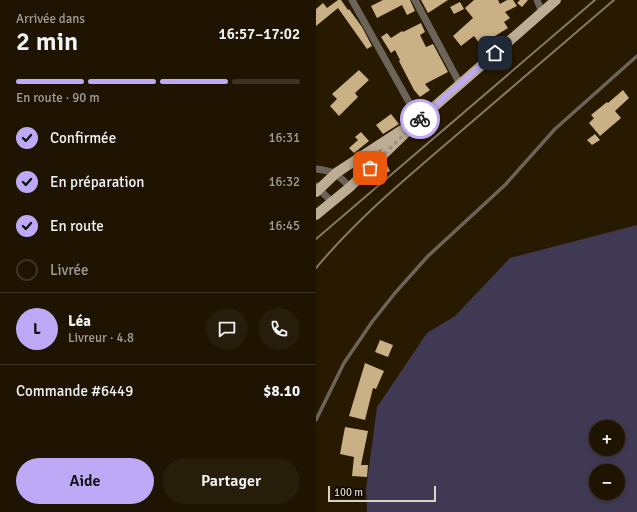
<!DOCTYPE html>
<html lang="fr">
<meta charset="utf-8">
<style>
:root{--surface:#1e1401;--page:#261d0b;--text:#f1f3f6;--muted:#a19e99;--line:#3c3323;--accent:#bda9f5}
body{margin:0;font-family:Signika,sans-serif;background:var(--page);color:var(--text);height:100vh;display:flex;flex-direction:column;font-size:15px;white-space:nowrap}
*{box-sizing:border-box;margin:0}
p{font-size:13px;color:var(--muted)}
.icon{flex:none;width:22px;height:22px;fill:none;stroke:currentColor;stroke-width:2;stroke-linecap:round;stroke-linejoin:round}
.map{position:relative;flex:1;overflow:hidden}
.sheet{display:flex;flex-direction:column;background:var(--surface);width:316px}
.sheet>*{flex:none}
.tools{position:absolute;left:273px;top:420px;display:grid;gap:8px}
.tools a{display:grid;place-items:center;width:36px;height:36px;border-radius:50%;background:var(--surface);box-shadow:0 2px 6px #0003,0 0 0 1px var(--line);font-size:20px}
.scale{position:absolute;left:12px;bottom:10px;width:108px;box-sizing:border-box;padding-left:4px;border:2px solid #dbd2c2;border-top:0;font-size:11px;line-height:14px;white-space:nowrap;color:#dbd2c2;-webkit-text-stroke:3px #0c0601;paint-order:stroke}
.pin{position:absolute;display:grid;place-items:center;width:34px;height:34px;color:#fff;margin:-17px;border-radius:8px;box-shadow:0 2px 6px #0006}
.courier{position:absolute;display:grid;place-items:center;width:40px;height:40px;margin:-20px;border:3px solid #bda9f5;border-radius:50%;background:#fff;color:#222;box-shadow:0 1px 5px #0007}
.head em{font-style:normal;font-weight:600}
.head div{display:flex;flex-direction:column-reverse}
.head{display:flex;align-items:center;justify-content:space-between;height:68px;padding:0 16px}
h1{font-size:26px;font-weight:600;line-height:30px}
.bar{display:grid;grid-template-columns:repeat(4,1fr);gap:6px 4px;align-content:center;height:48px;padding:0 16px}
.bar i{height:5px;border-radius:3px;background:var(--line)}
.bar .active{background:var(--accent)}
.bar p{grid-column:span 4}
.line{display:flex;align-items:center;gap:10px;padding:0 16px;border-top:1px solid var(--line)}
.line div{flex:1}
.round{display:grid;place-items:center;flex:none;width:42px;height:42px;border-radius:21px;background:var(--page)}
ol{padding:0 16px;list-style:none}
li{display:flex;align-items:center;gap:12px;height:44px}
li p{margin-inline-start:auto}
li .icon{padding:4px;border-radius:50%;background:var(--accent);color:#111;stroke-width:4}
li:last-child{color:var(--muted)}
li i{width:22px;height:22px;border:2px solid var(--line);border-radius:50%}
.primary-button{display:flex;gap:8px;margin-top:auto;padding:8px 16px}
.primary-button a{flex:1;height:46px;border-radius:24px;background:var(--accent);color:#111;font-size:16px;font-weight:600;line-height:46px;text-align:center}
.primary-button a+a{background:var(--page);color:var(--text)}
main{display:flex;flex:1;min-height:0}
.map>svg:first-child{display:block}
.green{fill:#3f3953;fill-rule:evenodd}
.building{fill:#cab085}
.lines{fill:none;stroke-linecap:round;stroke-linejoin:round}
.service{stroke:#6c6458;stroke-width:3.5}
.minor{stroke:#6c6458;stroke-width:7}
.primary{stroke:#bdad94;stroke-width:10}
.rail{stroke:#857a66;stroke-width:2}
.done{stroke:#9c927e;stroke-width:4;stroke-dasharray:0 7.2}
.route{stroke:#bda9f5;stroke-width:5}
</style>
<main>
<section class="sheet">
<div class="head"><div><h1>2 min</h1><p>Arrivée dans</p></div><em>16:57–17:02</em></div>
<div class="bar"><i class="active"></i><i class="active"></i><i class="active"></i><i></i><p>En route · 90 m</p></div>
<ol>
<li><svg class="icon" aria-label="check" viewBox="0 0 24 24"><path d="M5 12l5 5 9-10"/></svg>Confirmée<p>16:31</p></li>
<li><svg class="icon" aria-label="check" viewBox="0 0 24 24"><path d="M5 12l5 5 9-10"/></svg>En préparation<p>16:32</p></li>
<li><svg class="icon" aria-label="check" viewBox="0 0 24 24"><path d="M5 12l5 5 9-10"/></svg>En route<p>16:45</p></li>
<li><i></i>Livrée</li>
</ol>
<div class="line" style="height:72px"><b class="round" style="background:var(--accent);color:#111">L</b><div><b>Léa</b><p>Livreur · 4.8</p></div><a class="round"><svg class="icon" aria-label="chat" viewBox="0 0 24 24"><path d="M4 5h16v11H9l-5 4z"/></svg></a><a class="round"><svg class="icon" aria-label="phone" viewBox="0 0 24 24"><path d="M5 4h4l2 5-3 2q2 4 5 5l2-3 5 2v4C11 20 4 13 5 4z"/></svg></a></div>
<div class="line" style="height:52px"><div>Commande #6449</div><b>$8.10</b></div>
<div class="primary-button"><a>Aide</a><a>Partager</a></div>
</section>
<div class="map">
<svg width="321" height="512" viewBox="0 0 321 512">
<rect width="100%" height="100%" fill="#281a01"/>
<path class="green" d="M321,225v287h-270l-1,-23 11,-82 50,-74 28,-17 55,-58zM280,427h22v22h-22zM280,471h22v22h-22z"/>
<g class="building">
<path d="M22,0h3l7,10 1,-1 13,18 10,19 -5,3 -29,-41 -22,18v-17l7,-6 4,5z"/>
<path d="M67,0h27l5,11 -8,4 -5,-10 -25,13 -6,-12z"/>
<path d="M105,0h27l-20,13z"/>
<path d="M158,0h24l2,4 7,-4h6l4,6 -12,6 5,6 -6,4 4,6 -13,8 1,2 -13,10 -9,-12 -13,10 -8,-10 20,-18 -8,-10z"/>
<path d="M204,0h8l-6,7 -5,-4z"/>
<path d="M144,2l4,7 -10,5 -4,-7z"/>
<path d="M105,23l4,9 -5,3 6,12 7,-3 15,28 -23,12 5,6 -10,7 -6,-7 -15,-29 1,-1 -5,-10 -4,3 -10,-16 6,-4 4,5 11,-7 1,1z"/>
<path d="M43,70l10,10 -14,13 3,4 -19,19 -9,-10 7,-7 -5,-5z"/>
<path d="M307,90l6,8 -14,13 6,7 -21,18 -11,-13 5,-5 -3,-3 16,-13 1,1z"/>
<path d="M75,114l8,10 -16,10 -7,-9z"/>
<path d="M45,132l8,9 -15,12 -5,-5 9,-8 -3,-3z"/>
<path d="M279,134l5,6 -8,5 -5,-5z"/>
<path d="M71,165l3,6 -7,4 -3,-6z"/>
<path d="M64,340l13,5 -5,12 -13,-5z"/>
<path d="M49,363l19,8 -8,18 -3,-1 -8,32 -16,-4z"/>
<path d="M29,427l23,4 -7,34h7l-1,12 -15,-1 2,-19 -14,-3z"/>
</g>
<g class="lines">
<path class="service" d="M0,420l28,-57 28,-41 23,-29 33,-37 77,-71 50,-56 82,-73"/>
<g class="minor">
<path d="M36,0l67,120"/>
<path d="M99,0l45,84"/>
<path d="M221,0l5,12"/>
<path d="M0,169c19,2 21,5 34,18"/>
<path d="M0,186l16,16"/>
</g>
<g class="primary">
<path d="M0,192l20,-19 66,-43"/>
<path d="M0,215l34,-28 69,-67 137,-120"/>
</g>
<g class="rail">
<path d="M0,239l279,-239"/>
<path d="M0,268c41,-49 89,-89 137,-130 53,-46 108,-92 161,-138"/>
</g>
</g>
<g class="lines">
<path class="done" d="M54,168l50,-49"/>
<path class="route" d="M104,119l75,-66"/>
</g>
</svg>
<div class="tools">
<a>+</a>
<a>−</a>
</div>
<div class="scale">100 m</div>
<div class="pin" style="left:54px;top:168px;background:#ea580c"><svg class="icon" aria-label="bag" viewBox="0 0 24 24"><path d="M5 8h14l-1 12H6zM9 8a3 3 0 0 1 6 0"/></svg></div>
<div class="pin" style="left:179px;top:53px;background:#1f2937"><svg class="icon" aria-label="home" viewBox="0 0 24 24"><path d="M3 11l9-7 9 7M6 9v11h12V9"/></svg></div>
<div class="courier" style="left:104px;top:119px"><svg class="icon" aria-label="bike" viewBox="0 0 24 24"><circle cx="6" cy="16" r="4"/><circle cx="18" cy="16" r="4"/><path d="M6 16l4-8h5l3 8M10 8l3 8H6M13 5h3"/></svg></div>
</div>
</main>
